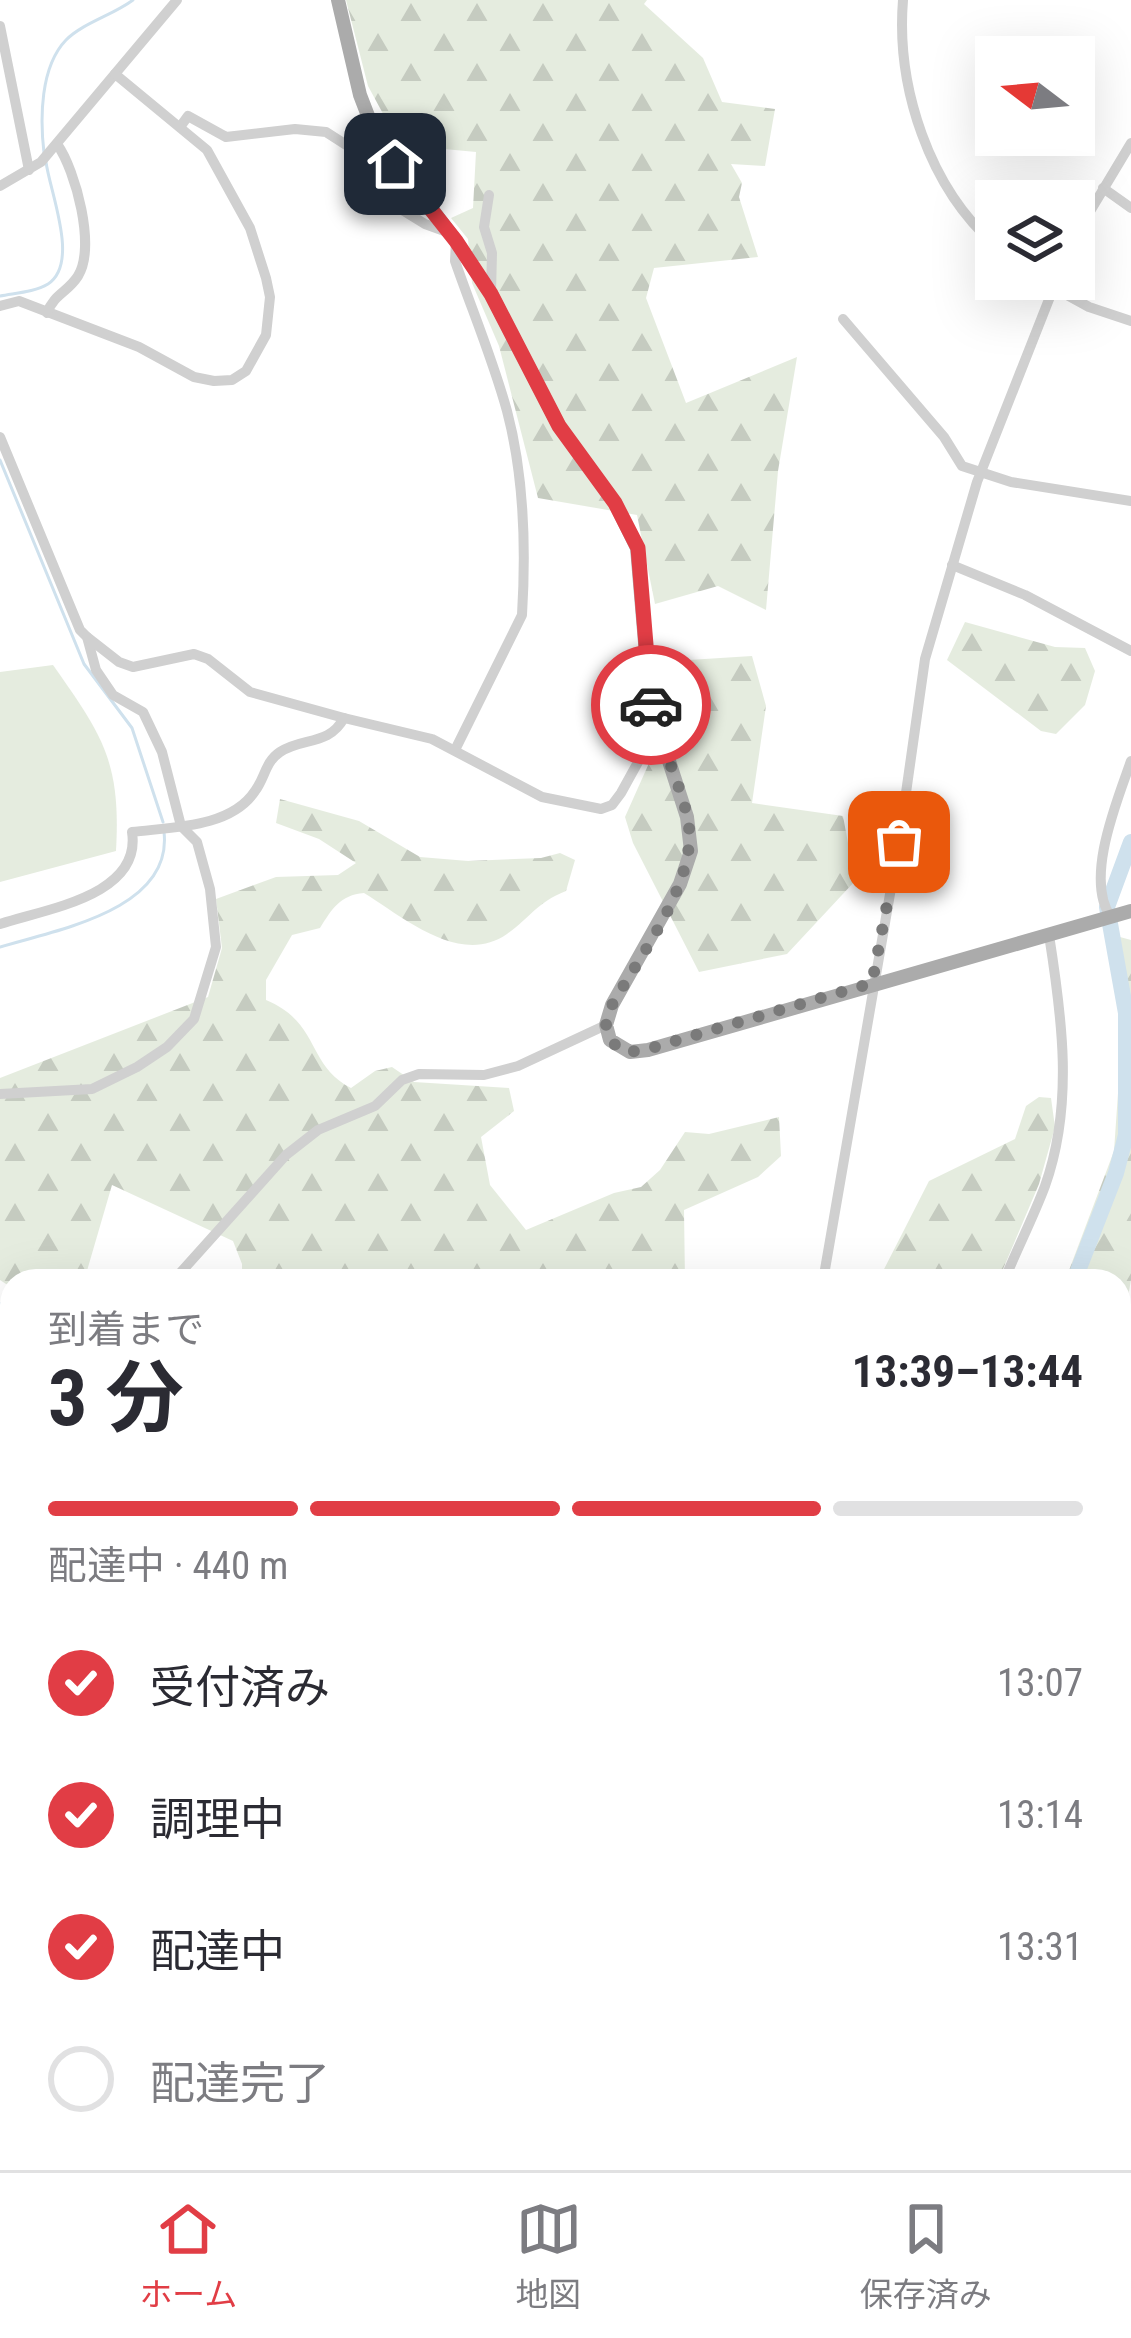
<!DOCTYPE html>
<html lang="ja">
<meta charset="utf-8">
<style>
:root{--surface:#fff;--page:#f2f2f3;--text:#2b2b33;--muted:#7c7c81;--line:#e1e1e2;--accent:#e13d45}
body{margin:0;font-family:"Roboto Condensed","Noto Sans JP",sans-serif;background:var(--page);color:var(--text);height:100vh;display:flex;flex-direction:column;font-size:45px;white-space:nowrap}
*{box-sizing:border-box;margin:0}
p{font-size:39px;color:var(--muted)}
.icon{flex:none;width:66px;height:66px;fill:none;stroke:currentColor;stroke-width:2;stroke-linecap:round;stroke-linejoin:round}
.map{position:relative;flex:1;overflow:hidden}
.drawer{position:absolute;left:0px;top:1269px;width:1131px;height:903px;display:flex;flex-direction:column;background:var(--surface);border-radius:36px 36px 0 0;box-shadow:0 12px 48px #0002}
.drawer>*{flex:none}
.needle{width:78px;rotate:286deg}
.tools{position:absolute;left:975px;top:36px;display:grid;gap:24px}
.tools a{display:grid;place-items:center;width:120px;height:120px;border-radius:0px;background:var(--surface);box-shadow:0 12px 48px #0002;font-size:60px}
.pin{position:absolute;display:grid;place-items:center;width:102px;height:102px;color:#fff;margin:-51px;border-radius:24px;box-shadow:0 6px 18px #0006}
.courier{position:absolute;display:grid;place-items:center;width:120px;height:120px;margin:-60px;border:9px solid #e13d45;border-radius:50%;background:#fff;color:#222;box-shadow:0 3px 15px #0007}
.headline em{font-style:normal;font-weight:700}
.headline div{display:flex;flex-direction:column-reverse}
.headline{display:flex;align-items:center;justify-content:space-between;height:204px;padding:0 48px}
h1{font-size:78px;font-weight:700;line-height:90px}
.bar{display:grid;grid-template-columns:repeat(4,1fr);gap:18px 12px;align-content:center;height:144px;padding:0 48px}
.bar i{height:15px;border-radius:9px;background:var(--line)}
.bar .active{background:var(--accent)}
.bar p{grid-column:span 4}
ol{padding:0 48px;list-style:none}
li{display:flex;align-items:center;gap:36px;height:132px}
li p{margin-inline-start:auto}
li .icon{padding:12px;border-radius:50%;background:var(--accent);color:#fff;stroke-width:4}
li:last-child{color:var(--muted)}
li i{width:66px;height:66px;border:6px solid var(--line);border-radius:50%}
.tab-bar{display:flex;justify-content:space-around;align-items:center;height:168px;border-top:3px solid var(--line);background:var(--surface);font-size:33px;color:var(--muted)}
.tab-bar a{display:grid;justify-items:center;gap:6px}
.tab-bar .active{color:var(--accent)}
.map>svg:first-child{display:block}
.green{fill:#e5ecdf}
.forest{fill:url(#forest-firs)}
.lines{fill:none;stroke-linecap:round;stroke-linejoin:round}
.stream{stroke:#cfe1ed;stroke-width:3}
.river{stroke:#cfe1ed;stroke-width:16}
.minor{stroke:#d0d0d0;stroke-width:10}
.major{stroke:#ababab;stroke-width:14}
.done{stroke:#7a7a7a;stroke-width:12;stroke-dasharray:0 21.6}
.route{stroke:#e13d45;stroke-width:15}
</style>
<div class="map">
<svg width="1131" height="2170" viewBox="0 0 1131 2170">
<defs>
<pattern id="forest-firs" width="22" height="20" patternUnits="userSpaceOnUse" patternTransform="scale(3)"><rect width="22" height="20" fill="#e5ecdf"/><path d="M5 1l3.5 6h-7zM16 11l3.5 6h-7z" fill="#c5cbc0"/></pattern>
</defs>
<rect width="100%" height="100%" fill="#fff"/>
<path class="green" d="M53,665c50,71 68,97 63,186l-116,31v-210z"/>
<g class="forest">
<path d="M346,0h301l-3,4 59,54 19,44 53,7 -10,57 -34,-2 11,19 -3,14 19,60 -104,11 -8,30 40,105 111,-46 -19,114 -12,139 -48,-24 -63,18 -18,-89 -99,-17 -39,-152 -27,-63 -4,-44 -17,-21 22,-10 3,-56 -53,-5 -10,22 -45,-83z"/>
<path d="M965,622l90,25 30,1 10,23 -10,34 -29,29 -15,-3 -94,-71z"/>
<path d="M752,656l14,50 -14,97 91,13 12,65 -68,73 -88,18 -66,-129 -8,-26 41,-92 -9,-63z"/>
<path d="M280,799l79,22 61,36 48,4 73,-3 19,-5 15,7 -9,31c-30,12 -35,26 -59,43 -47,33 -104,-17 -143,-41 -24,2 -32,16 -44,35l-28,7 -26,45v20c55,23 40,65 85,88l24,-17 17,-4 22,15 95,6 5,23 -33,26 9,48 36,45 88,-37 27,-6 19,-17 25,-38 24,2 70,-17 2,39 -23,21 -74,33 1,71h-443v-17l-9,-23 -121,-56 -28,96h-72v7l-12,-8v-202l208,-81 14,-49 -6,-49 60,-22 62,-2 18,-12 -37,-24 -43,-16z"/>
<path d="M1120,937l11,3v340l-12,68v-67h-54l49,-130 7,-101z"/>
<path d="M1039,1097l12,1 4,29 -16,57 -41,97h-120l51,-100 86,-42 11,-33z"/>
<path d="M1119,1561l12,7v208l-12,-2z"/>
<path d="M12,1680v379l-12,10v-388z"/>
<path d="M1120,1884l11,11v275h-143l2,-10h129z"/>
</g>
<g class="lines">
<g class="stream">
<path d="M44,153c-4,-34 -4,-86 22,-113 17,-17 47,-25 67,-40"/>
<path d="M0,296c15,-3 35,-4 48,-12 32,-21 2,-91 -2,-122"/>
<path d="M0,460l84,204 48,64 31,94"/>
<path d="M0,947c56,-17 173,-37 164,-115"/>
<path d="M989,2170l1,-10"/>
</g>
<g class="river">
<path d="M1074,1281l42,-108 10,-38v-122l-19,-106 24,-65"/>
<path d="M0,1310l12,8"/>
</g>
<g class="minor">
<path d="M903,0c-7,87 26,188 93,246"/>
<path d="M0,26l29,144"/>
<path d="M180,127l8,-11 38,21 69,-8 31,3 28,18 32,50 39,24 22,8"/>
<path d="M0,186l41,-24 136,-162"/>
<path d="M1103,188l28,20"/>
<path d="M489,195l-5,32 8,26 -1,40"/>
<path d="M1074,238l57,-95"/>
<path d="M1038,279l51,28 42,14"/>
<path d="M0,306l19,-5 120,46 55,30 20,4 18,-1 14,-9 20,-36 4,-38 -4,-19 -16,-50 -43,-78 -92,-76"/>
<path d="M47,313c7,-19 21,-21 31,-37 18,-29 -2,-105 -21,-132"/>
<path d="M843,319l101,118 18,29 49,16 120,19"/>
<path d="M0,437l80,193 7,7 9,33 17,25 30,17 19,40 19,74 16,16 13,47 6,58 -22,72 -27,28 -30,20 -45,22 -92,5"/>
<path d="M952,565l73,30 106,56"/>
<path d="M87,637l32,25 14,5 61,-13 14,5 42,33 94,26"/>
<path d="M455,750l67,-135c4,-66 2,-140 -15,-204 -14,-51 -35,-101 -52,-150l1,-20"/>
<path d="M1111,917c-27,-37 6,-116 20,-156"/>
<path d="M0,924c45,-15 142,-28 132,-92 39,-5 99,-4 123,-41 10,-13 10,-29 25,-39 22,-15 49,-6 64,-34l88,21 110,58 59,12 11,-4 9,-12 27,-49 -15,-63 13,-17"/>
<path d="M173,1281l113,-126 32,-25 57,-24 27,-26 17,-6 65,1 34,-9 88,-41"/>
<path d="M823,1281l76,-439 26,-183 52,-177 80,-203"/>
<path d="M1004,1281c13,-32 29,-63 41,-95 29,-81 17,-169 4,-251"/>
<path d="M0,1465h12"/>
<path d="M1119,1782l12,3"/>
<path d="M341,2160l38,10"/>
<path d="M983,2160v10"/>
<path d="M117,2170l2,-6 36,6"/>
<path d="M285,2170l2,-10"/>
<path d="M658,2170l9,-10"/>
</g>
<path class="major" d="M338,0l22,95 15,39 81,107 35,53 68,132 56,77 22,45 13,154 37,115 4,34 -11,33 -68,121 -6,20 4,15 20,12 18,-2 483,-139"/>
</g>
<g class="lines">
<path class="done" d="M651,705c9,40 29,76 37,115 11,60 -47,134 -76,185l-6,20 10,22 14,5 18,-3 224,-66 27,-141"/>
<path class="route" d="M395,164l61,77 35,53 68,132 56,77 23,45 13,157"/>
</g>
</svg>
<div class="tools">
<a><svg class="needle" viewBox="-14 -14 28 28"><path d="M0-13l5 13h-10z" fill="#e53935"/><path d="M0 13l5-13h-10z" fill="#7c7c81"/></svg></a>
<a><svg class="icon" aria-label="layers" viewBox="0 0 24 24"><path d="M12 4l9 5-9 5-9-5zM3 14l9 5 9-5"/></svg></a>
</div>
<div class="pin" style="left:899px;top:842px;background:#ea580c"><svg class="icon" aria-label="bag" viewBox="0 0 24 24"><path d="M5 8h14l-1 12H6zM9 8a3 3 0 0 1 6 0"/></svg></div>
<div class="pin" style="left:395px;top:164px;background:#1f2937"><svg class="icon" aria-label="home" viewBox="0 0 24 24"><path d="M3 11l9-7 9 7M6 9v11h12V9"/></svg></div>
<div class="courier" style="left:651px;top:705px"><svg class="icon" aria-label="car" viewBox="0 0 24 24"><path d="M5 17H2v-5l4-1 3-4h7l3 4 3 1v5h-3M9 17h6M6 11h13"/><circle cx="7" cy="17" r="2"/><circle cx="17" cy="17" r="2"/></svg></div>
<section class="drawer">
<div class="headline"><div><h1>3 分</h1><p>到着まで</p></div><em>13:39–13:44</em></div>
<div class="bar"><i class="active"></i><i class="active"></i><i class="active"></i><i></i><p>配達中 · 440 m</p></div>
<ol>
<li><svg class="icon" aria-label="check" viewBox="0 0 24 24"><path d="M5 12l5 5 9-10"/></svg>受付済み<p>13:07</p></li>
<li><svg class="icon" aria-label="check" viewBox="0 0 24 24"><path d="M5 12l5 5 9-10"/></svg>調理中<p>13:14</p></li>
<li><svg class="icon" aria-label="check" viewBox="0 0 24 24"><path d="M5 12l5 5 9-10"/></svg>配達中<p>13:31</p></li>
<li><i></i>配達完了</li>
</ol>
</section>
</div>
<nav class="tab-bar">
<a class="active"><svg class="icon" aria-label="home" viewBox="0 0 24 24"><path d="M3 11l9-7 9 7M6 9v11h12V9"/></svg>ホーム</a>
<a><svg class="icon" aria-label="map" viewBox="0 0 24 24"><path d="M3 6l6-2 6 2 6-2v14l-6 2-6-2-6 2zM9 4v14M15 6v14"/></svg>地図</a>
<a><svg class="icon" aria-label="saved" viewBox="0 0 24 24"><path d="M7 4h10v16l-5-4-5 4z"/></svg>保存済み</a>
</nav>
